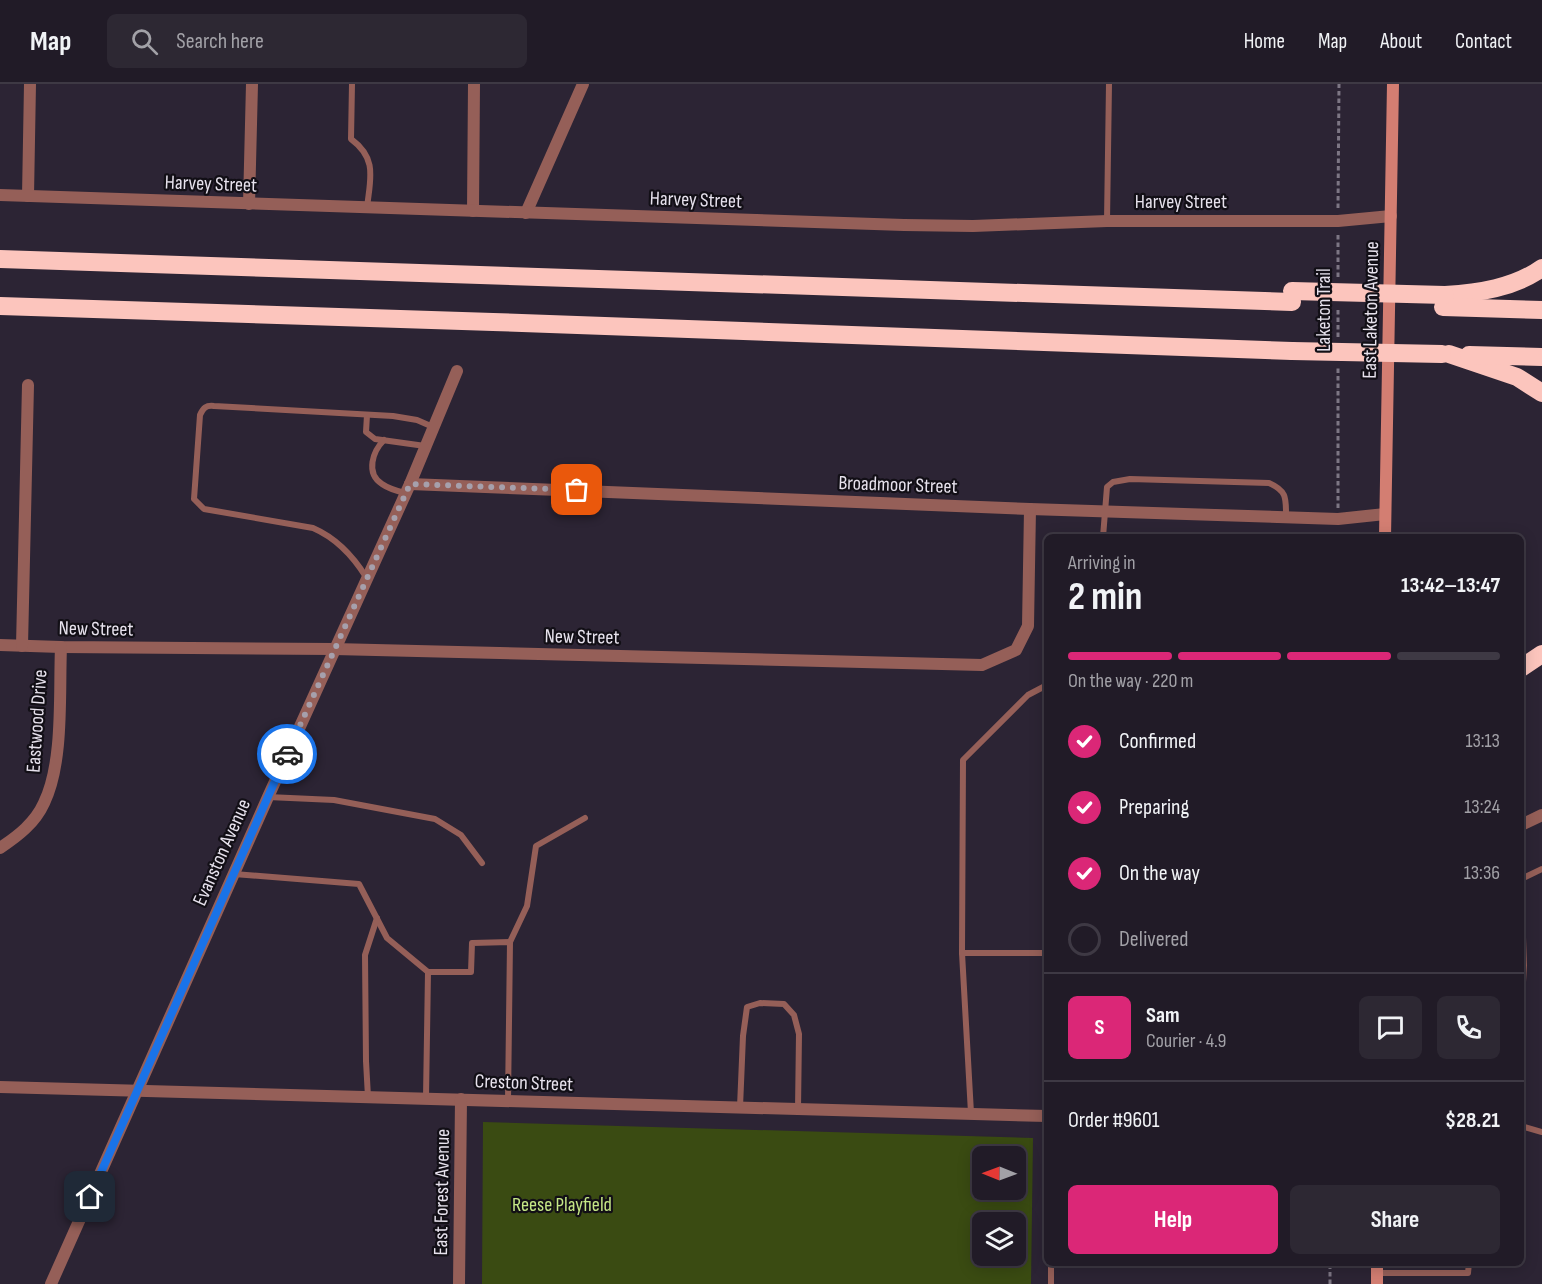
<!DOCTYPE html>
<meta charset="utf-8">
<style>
:root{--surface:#211b27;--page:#2d2833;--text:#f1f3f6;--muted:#a2a1a7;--line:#3e3944;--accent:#db2777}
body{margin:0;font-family:"Sofia Sans Condensed",sans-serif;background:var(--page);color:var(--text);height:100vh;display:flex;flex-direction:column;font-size:22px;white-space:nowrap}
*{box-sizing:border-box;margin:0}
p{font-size:20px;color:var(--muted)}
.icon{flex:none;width:33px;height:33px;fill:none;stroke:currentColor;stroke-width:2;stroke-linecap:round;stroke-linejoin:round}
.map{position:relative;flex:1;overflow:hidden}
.panel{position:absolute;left:1044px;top:450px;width:480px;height:732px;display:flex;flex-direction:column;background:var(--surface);border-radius:9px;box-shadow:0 3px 15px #0003,0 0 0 2px var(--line)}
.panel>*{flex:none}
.needle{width:39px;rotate:271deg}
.controls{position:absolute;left:972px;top:1062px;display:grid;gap:12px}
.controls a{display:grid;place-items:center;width:54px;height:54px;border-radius:9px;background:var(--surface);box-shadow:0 3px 15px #0003,0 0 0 2px var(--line);font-size:30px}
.pin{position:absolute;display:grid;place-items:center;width:51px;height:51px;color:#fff;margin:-26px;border-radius:12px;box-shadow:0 3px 9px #0006}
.courier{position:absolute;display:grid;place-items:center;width:60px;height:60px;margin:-30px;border:4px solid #1a73e8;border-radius:50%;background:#fff;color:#222;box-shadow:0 2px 8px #0007}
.overview em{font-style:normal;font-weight:700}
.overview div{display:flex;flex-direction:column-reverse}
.overview{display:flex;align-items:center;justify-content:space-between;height:102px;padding:0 24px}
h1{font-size:39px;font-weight:700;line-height:45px}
.bar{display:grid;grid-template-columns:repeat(4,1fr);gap:9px 6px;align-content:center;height:72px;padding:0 24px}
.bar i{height:8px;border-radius:4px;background:var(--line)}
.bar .selected{background:var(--accent)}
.bar p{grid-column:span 4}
.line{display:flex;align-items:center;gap:15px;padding:0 24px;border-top:2px solid var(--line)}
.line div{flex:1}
.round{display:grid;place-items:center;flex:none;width:63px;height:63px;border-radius:9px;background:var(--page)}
ol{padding:0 24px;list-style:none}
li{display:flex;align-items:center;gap:18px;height:66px}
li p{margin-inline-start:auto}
li .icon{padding:6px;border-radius:50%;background:var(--accent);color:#fff;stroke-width:4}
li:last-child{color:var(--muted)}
li i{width:33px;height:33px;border:3px solid var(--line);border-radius:50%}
.cta{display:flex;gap:12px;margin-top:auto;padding:12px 24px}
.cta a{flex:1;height:69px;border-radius:9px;background:var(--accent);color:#fff;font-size:24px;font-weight:700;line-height:69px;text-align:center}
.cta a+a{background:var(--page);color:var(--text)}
header{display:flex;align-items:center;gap:36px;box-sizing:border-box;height:84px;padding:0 30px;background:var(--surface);border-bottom:2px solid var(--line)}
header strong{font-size:28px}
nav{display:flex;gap:33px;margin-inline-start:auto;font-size:21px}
.search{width:420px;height:54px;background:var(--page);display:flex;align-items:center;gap:15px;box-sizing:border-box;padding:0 21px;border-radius:9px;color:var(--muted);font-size:22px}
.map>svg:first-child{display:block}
.green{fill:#3a4b12;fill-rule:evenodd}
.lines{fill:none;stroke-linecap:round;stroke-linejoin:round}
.path{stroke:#7d7684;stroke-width:3;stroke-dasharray:4.5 3;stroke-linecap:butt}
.service{stroke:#955f58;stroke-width:6}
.minor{stroke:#955f58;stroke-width:12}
.tertiary{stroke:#955f58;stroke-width:12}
.secondary{stroke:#d37e72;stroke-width:12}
.motorway{stroke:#fcc5bd;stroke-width:18}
.motorway-bridge{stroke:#fcc5bd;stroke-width:18}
.done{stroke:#a6a0ac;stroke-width:6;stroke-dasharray:0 10.8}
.route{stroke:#1a73e8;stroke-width:8}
.labels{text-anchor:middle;stroke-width:4.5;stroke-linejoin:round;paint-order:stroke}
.street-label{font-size:20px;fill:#e7e2ed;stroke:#120f16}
.park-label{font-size:20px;fill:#c5e786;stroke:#120f16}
</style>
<header>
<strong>Map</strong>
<div class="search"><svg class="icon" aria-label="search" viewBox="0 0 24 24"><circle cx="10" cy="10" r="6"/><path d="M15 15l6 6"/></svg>Search here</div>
<nav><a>Home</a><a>Map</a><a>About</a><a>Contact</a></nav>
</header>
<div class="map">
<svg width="1542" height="1200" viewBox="0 0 1542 1200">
<rect width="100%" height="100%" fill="#2c2434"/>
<path class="green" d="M483,1038l550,16 -2,146h-549zM1016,1072v34h-34v-34zM1016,1138v34h-34v-34z"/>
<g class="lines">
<g class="path">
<path d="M1338,124l1,-124"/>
<path d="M1338,193v-44"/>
<path d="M1338,253v-29"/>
<path d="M1338,424v-140"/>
<path d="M1330,1200v-21"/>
</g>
<g class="service">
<path d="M352,0l-1,55c27,20 19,40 16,69"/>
<path d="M1107,137l2,-137"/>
<path d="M367,331l-1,17 9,7 50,7"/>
<path d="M384,356c-11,11 -19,33 -2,44 7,5 15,7 23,9"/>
<path d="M1103,453l4,-50 6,-5 17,-3 139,4c18,8 17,15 17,33"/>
<path d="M366,493c-13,-21 -30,-39 -53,-49l-109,-19 -10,-10 6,-84c3,-7 6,-10 14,-9l179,10 24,4 16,7"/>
<path d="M268,713l66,3 101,19 26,16 21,28"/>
<path d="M234,790l125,10 28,54 41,34"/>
<path d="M1521,795l21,-10"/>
<path d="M1521,797l3,84 -3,51"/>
<path d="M510,858l17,-36 9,-60 49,-28"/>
<path d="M962,869h85"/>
<path d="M368,1013l-2,-36 -1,-106 12,-37"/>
<path d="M426,1014l2,-126h43l1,-29 38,-1 -2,159"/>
<path d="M740,1023l3,-71 4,-29 13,-4 24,1 10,11 5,19 -1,75"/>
<path d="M971,1029l-9,-160 1,-193 65,-65 19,-10"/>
<path d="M1521,1042l21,6"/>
<path d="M1051,1179v21"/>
<path d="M1377,1189h91l1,-10"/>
</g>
<g class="minor">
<path d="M28,112l2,-112"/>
<path d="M249,120l3,-120"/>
<path d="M473,127l1,-127"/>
<path d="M526,129l57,-129"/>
<path d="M410,400l620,25 308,10 47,-5"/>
<path d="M0,561l61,2 273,2 648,16 34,-15 12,-24 2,-117"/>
<path d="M22,562l6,-261"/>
<path d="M1521,741l21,-10"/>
<path d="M0,764c18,-12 35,-25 44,-45 20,-41 15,-110 17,-156"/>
<path d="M0,1003l1047,29"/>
<path d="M51,1200l217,-487 142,-313 47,-113"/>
<path d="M459,1200l2,-185"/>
</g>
<path class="tertiary" d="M0,111l904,30 69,1 134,-5h231l53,-5"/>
<g class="secondary">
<path d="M1385,453l8,-453"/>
<path d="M1377,1200v-21"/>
</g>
<g class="motorway">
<path d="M0,175l1292,43"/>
<path d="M1445,211c33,-2 69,-7 97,-27"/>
<path d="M0,222l493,16 799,29"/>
<path d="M1443,223l99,3"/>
<path d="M1449,270l68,23 25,16"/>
<path d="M1469,271l73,2"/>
<path d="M1521,584l21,-14"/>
</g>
<g class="motorway-bridge">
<path d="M1292,207l153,4"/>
<path d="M1292,267l150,3"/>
</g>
</g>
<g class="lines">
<path class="done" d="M287,670l123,-270 167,6"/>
<path class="route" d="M90,1113l197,-443"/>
</g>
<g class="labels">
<g class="street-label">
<text transform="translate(211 99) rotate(2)" y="7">Harvey Street</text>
<text transform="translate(696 115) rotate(2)" y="7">Harvey Street</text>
<text x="1181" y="124">Harvey Street</text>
<text transform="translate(1323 226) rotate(-90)" y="7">Laketon Trail</text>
<text transform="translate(1370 226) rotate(-89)" y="7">East Laketon Avenue</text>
<text transform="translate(898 400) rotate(2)" y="7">Broadmoor Street</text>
<text transform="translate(96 544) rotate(1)" y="7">New Street</text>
<text transform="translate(582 552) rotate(1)" y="7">New Street</text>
<text transform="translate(36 637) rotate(-86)" y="7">Eastwood Drive</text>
<text transform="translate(221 768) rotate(-66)" y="7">Evanston Avenue</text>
<text transform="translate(524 998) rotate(2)" y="7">Creston Street</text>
<text transform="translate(441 1108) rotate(-89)" y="7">East Forest Avenue</text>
</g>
<g class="park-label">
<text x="562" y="1127">Reese Playfield</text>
</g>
</g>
</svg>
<div class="controls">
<a><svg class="needle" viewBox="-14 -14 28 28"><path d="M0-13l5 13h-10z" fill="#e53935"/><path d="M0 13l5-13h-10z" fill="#a2a1a7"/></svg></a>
<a><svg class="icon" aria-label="layers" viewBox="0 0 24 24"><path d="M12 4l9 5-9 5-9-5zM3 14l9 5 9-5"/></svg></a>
</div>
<div class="pin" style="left:577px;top:406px;background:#ea580c"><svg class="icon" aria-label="bag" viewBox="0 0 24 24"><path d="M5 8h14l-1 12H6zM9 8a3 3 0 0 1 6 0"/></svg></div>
<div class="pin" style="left:90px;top:1113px;background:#1f2937"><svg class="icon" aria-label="home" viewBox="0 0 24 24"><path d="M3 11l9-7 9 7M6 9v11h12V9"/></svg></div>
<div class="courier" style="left:287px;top:670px"><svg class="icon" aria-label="car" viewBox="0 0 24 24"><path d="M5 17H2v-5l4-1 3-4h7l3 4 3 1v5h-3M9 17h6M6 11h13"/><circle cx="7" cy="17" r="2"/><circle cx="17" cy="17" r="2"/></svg></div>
<section class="panel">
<div class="overview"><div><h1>2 min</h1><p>Arriving in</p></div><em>13:42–13:47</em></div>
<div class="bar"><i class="selected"></i><i class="selected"></i><i class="selected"></i><i></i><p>On the way · 220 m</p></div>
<ol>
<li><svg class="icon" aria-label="check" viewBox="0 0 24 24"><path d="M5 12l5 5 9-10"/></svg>Confirmed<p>13:13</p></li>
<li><svg class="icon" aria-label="check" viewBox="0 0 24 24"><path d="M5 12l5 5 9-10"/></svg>Preparing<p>13:24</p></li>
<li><svg class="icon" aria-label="check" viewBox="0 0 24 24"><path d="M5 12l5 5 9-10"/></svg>On the way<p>13:36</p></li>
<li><i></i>Delivered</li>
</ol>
<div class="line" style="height:108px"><b class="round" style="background:var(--accent);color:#fff">S</b><div><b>Sam</b><p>Courier · 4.9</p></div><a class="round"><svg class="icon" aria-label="chat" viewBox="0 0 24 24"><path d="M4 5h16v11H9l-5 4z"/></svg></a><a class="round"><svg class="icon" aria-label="phone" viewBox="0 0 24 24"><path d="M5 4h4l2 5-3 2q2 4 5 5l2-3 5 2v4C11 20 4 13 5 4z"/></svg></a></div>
<div class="line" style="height:78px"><div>Order #9601</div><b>$28.21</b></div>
<div class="cta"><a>Help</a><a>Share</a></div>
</section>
</div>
